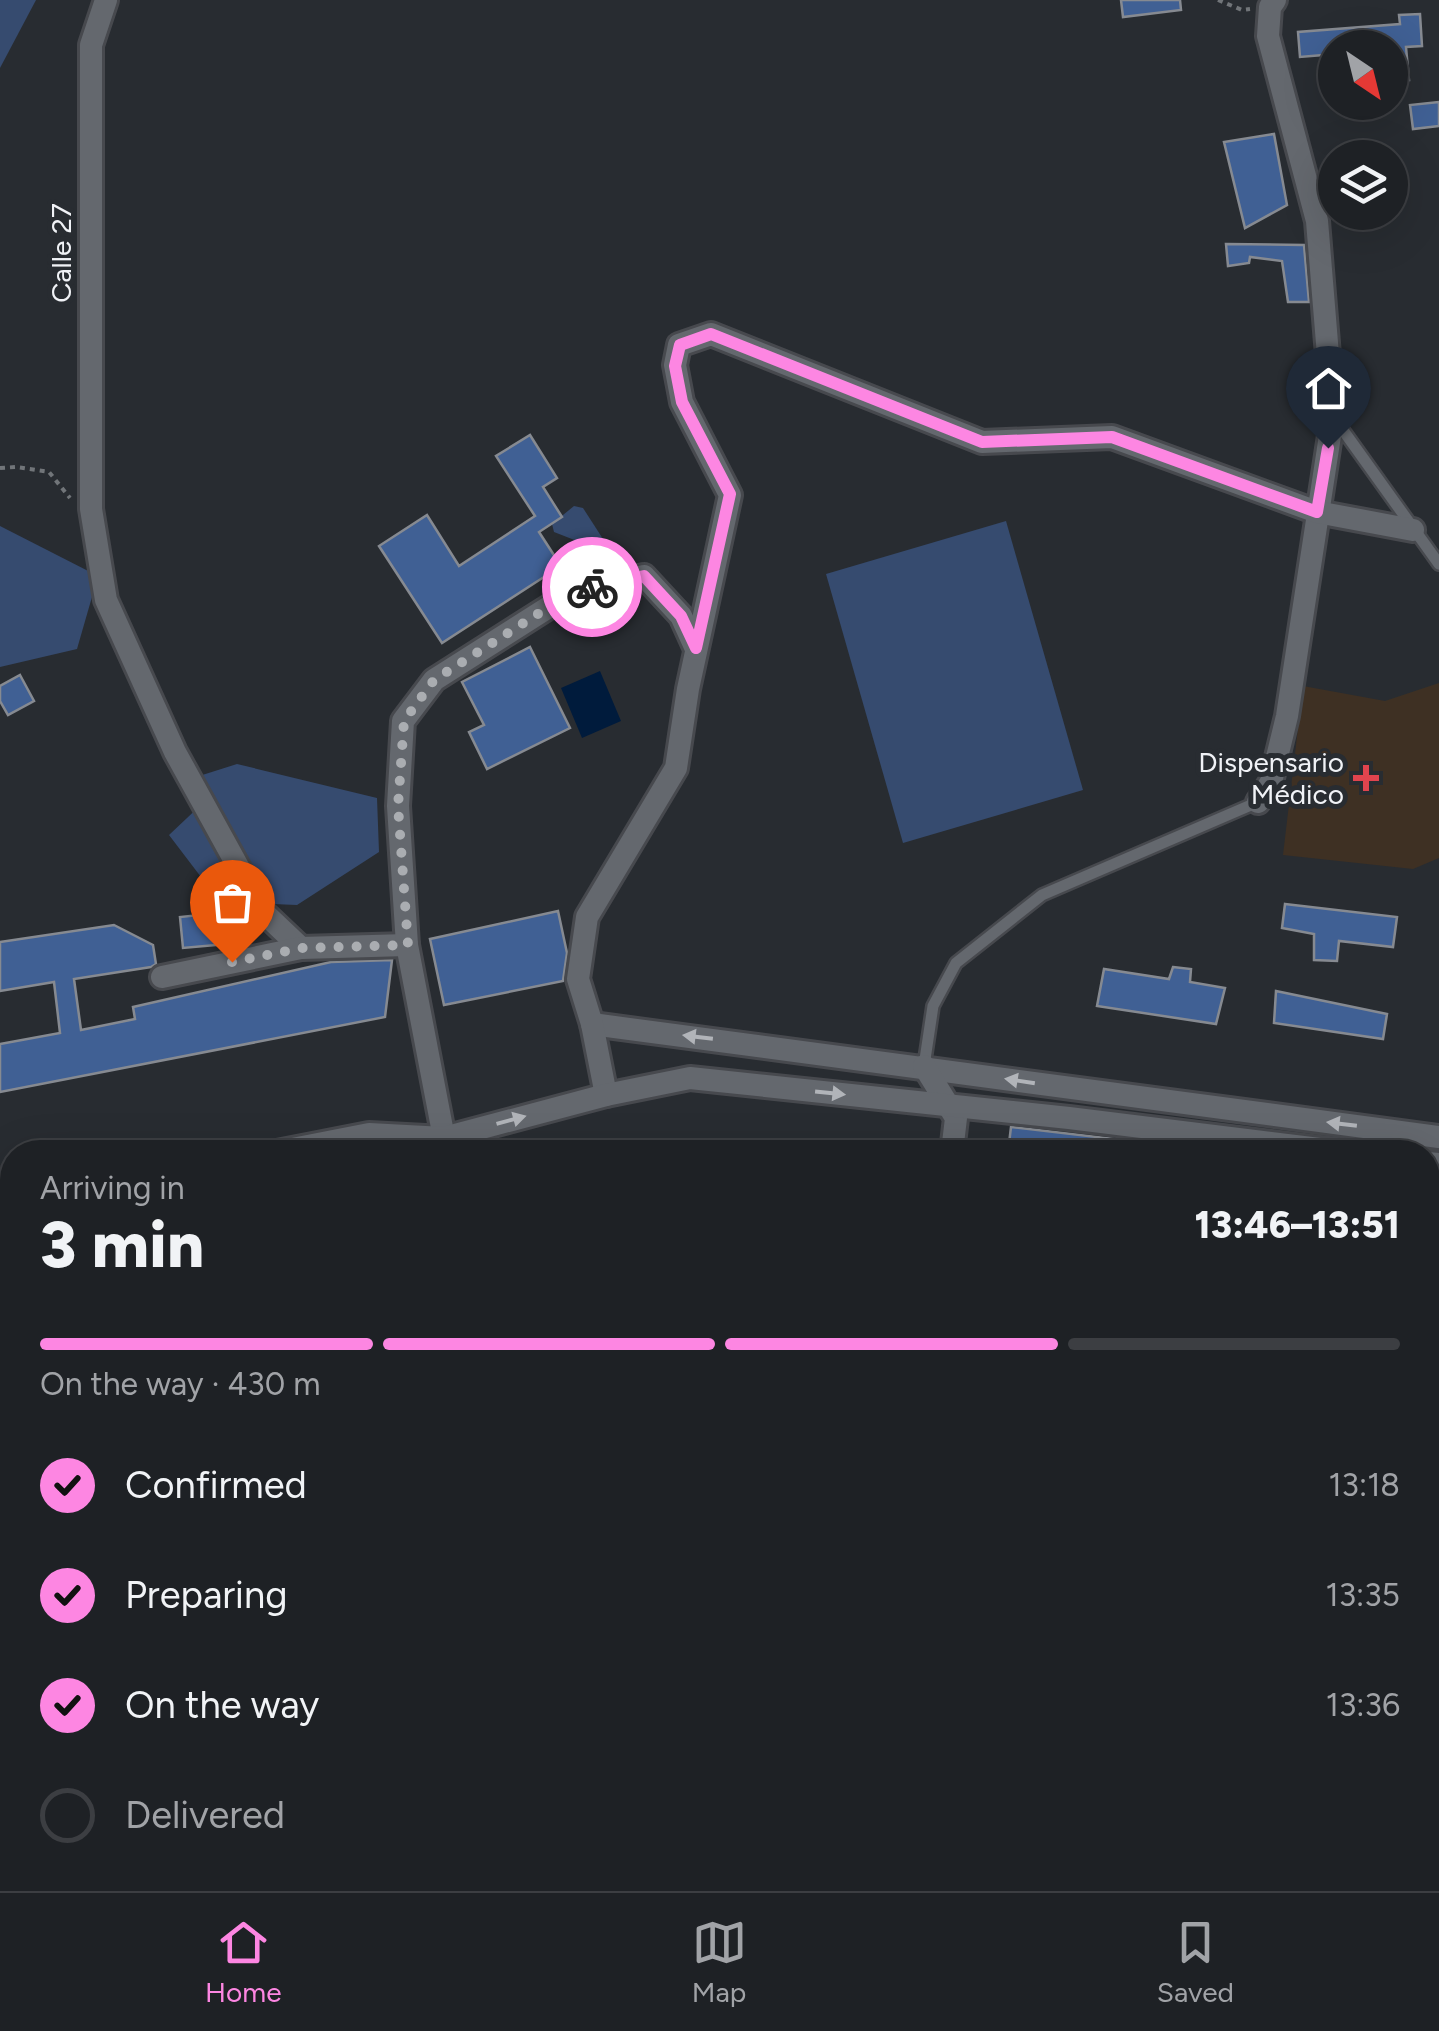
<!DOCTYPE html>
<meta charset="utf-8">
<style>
:root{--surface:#1e2125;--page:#26292d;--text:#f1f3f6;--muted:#a1a3a7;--line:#3c3e42;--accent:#fd86e2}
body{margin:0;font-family:Figtree,sans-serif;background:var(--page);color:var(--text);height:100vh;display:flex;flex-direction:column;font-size:38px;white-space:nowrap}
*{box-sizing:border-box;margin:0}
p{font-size:32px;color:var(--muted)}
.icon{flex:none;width:55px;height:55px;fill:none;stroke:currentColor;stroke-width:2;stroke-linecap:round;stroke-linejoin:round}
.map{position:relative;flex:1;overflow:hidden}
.panel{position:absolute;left:0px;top:1140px;width:1440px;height:752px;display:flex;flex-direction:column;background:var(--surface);border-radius:40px 40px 0 0;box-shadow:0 10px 40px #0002,0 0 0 2px var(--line)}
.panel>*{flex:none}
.needle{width:65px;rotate:145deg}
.controls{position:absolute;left:1318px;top:30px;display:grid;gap:20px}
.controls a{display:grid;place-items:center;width:90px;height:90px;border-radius:50%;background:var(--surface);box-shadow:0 10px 40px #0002,0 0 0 2px var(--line);font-size:50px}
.pin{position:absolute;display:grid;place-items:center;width:85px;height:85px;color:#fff;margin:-102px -42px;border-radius:50% 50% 50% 0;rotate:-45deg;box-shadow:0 0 10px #0007}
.pin .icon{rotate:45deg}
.courier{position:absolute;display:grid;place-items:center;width:100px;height:100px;margin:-50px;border:8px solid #fd86e2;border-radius:50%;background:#fff;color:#222;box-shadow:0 2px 12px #0007}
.summary em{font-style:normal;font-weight:800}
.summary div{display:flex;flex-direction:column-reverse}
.summary{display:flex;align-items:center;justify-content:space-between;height:170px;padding:0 40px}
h1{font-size:65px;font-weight:800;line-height:75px}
.bar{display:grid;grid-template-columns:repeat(4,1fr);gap:15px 10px;align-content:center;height:120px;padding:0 40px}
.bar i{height:12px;border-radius:8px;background:var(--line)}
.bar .current{background:var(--accent)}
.bar p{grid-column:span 4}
ol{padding:0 40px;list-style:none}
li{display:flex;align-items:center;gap:30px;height:110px}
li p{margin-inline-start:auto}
li .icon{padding:10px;border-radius:50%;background:var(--accent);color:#111;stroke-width:4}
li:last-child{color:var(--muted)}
li i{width:55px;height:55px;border:5px solid var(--line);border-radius:50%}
.tab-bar{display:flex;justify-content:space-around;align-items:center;height:140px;border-top:2px solid var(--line);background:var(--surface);font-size:28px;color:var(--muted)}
.tab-bar a{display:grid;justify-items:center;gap:5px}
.tab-bar .current{color:var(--accent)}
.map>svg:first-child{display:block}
.medical{fill:#3e3023}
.green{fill:#364b6f}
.water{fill:#001b3c}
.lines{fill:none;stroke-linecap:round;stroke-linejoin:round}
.stream{stroke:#001b3c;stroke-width:6}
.building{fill:#406094;stroke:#868a91;stroke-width:2.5}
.lane-casing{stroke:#47494e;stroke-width:16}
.street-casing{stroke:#47494e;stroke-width:28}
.path{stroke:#717579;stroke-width:4;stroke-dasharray:5 5;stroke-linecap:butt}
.lane{stroke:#64686e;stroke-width:11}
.street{stroke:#64686e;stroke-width:22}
.oneway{fill:#b1b4b9}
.done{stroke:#aaadb1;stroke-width:10;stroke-dasharray:0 18}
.route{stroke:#fd86e2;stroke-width:12}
.health-dot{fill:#e0444e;stroke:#282c31;stroke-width:4}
.labels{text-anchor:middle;stroke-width:10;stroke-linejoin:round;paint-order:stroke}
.street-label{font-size:28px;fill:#f0f2f6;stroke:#282c31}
.poi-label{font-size:28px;fill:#f0f2f6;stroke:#282c31;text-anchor:end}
</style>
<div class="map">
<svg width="1439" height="1891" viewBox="0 0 1439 1891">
<rect width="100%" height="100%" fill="#282c31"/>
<path class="medical" d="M1439,683v175l-26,11 -130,-14 20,-169 82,15z"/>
<g class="green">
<path d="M0,0h36l-36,68z"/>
<path d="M574,506l9,2 20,31 -3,11 -46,-18 -2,-8z"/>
<path d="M1006,521l77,269 -180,53 -77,-269z"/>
<path d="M0,526l98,50 -21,73 -77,18z"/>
<path d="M237,764l140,34 2,54 -82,53 -77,-3 -51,-67 36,-34 -9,-24z"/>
<path d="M461,1880h648l-3,11h-648z"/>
</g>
<path class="water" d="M600,671l21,50 -39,17 -21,-50z"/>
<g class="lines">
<g class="stream">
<path d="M1428,1620l11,-3"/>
<path d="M458,1891l3,-11"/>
</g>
</g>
<g class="building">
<path d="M1121,0h59l1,10 -58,7z"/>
<path d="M1420,14l2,32 -16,1 3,33 -19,1v-33h-55v6l-35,3 -2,-25 102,-8 -1,-9z"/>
<path d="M1439,102v24l-26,3 -3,-24z"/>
<path d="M1274,134l13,71 -42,23 -21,-86z"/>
<path d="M1226,244l78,1 5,57h-21l-6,-41 -32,-4 -1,6 -21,3z"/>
<path d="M530,435l27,43 -14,9 19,30 -23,15 22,34 -119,77 -63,-97 48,-31 32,51 76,-50 -39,-60z"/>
<path d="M530,647l40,81 -83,41 -18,-37 15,-7 -22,-43z"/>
<path d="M20,675l14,26 -26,14 -8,-14v-15z"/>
<path d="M1285,904l112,13 -4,30 -54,-6 -2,20 -23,-1v-26l-32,-6z"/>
<path d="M245,910l4,32 -66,6 -3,-31z"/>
<path d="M558,911l9,42 -4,28 -119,24 -14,-66z"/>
<path d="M114,925l39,20 3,19 -5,3 -77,12 7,51 54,-11 -2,-12 198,-45 61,-2 -7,57 -385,75v-48l60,-11 -6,-51 -54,9v-49z"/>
<path d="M1173,967l18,2 -1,13 35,6 -9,36 -119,-18 7,-37 65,10z"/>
<path d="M1276,991l111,23 -4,25 -109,-16z"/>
<path d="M1011,1127l103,12 -1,13h-105z"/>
</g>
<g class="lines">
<g class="lane-casing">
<g id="lane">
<path d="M1335,419l104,145"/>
<path d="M924,1066l9,-60 23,-43 86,-68 216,-93"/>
<path d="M1428,1792l11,34"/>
</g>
</g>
<g class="street-casing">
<g id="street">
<path d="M106,0l-15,45v464l15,91 69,152 88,160 38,36"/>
<path d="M1258,802l13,-20 16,-66 46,-300 -16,-195 -49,-185 2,-29 5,-7"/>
<path d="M162,977l139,-29 106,-3"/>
<path d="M592,1024l847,113"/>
<path d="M924,1066l32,52 -4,34"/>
<path d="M606,1095l-14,-71 -14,-45 9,-62 89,-149 12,-79 42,-194 -48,-93 -7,-37 4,-20 32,-11 271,108 130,-5 205,75 96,18"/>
<path d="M438,1148l6,-10 -37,-193 -9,-139 5,-85 31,-41 140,-89 70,-15 37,40 15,33"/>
<path d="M277,1152l92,-18 75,4 162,-43 84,-17 379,40 275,34"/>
<path d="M1428,1163l11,1"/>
<path d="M0,1210l12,-3"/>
<path d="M1428,1303l11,-9"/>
<path d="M0,1421l12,-2"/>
</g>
</g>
<g class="path">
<path d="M1218,0l24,10 8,-1"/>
<path d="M0,468l16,-1 33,5 21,26"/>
</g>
<use href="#lane" class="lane"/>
<use href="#street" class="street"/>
</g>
<defs><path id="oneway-solid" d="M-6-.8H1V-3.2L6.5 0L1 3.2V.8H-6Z" transform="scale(2.5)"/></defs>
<g class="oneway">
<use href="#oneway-solid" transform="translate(698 1037) rotate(-173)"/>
<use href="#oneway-solid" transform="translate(1020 1081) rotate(-171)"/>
<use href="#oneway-solid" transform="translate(830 1093) rotate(6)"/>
<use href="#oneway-solid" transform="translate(511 1120) rotate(-15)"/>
<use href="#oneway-solid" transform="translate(1342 1124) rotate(-173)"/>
</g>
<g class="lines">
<path class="done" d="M232,962l70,-14 106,-3 -10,-139 6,-85 30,-41 140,-89 18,-4"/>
<path class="route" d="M592,587l52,-11 37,40 15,32 34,-154 -48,-92 -7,-36 5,-21 31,-11 271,108 130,-5 205,75 11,-64"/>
</g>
<path class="health-dot" d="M1361 763h10v10h10v10h-10v10h-10v-10h-10v-10h10z"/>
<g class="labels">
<g class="street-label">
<text transform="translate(61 253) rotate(-90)" y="10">Calle 27</text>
</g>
<g class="poi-label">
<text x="1344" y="772">Dispensario<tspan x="1344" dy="32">Médico</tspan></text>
</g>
</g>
</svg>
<div class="controls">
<a><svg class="needle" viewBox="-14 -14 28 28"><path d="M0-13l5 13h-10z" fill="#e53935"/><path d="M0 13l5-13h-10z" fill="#a1a3a7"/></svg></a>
<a><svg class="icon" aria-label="layers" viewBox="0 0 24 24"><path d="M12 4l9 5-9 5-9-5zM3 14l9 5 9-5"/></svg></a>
</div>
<div class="pin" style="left:232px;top:962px;background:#ea580c"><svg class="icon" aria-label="bag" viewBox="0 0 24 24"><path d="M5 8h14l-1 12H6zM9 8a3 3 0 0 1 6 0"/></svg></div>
<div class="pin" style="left:1328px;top:448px;background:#1f2937"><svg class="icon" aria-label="home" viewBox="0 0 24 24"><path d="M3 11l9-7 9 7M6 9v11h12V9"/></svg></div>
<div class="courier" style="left:592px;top:587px"><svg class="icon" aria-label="bike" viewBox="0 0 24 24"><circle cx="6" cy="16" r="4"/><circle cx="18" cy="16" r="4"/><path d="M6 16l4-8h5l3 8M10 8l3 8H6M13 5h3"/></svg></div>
<section class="panel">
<div class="summary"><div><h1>3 min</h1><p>Arriving in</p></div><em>13:46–13:51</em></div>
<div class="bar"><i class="current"></i><i class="current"></i><i class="current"></i><i></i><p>On the way · 430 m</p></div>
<ol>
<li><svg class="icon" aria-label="check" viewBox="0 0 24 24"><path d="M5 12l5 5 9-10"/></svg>Confirmed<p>13:18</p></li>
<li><svg class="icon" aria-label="check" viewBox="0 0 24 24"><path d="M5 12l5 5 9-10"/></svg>Preparing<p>13:35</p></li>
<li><svg class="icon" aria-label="check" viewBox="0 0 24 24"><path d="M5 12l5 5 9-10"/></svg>On the way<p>13:36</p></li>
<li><i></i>Delivered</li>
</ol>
</section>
</div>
<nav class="tab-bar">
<a class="current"><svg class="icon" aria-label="home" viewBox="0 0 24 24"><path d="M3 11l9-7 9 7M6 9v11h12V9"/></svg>Home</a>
<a><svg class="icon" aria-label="map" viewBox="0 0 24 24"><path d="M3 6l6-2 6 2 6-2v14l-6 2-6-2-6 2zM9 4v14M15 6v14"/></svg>Map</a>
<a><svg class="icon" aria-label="saved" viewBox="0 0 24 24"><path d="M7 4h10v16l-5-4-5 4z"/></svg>Saved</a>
</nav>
